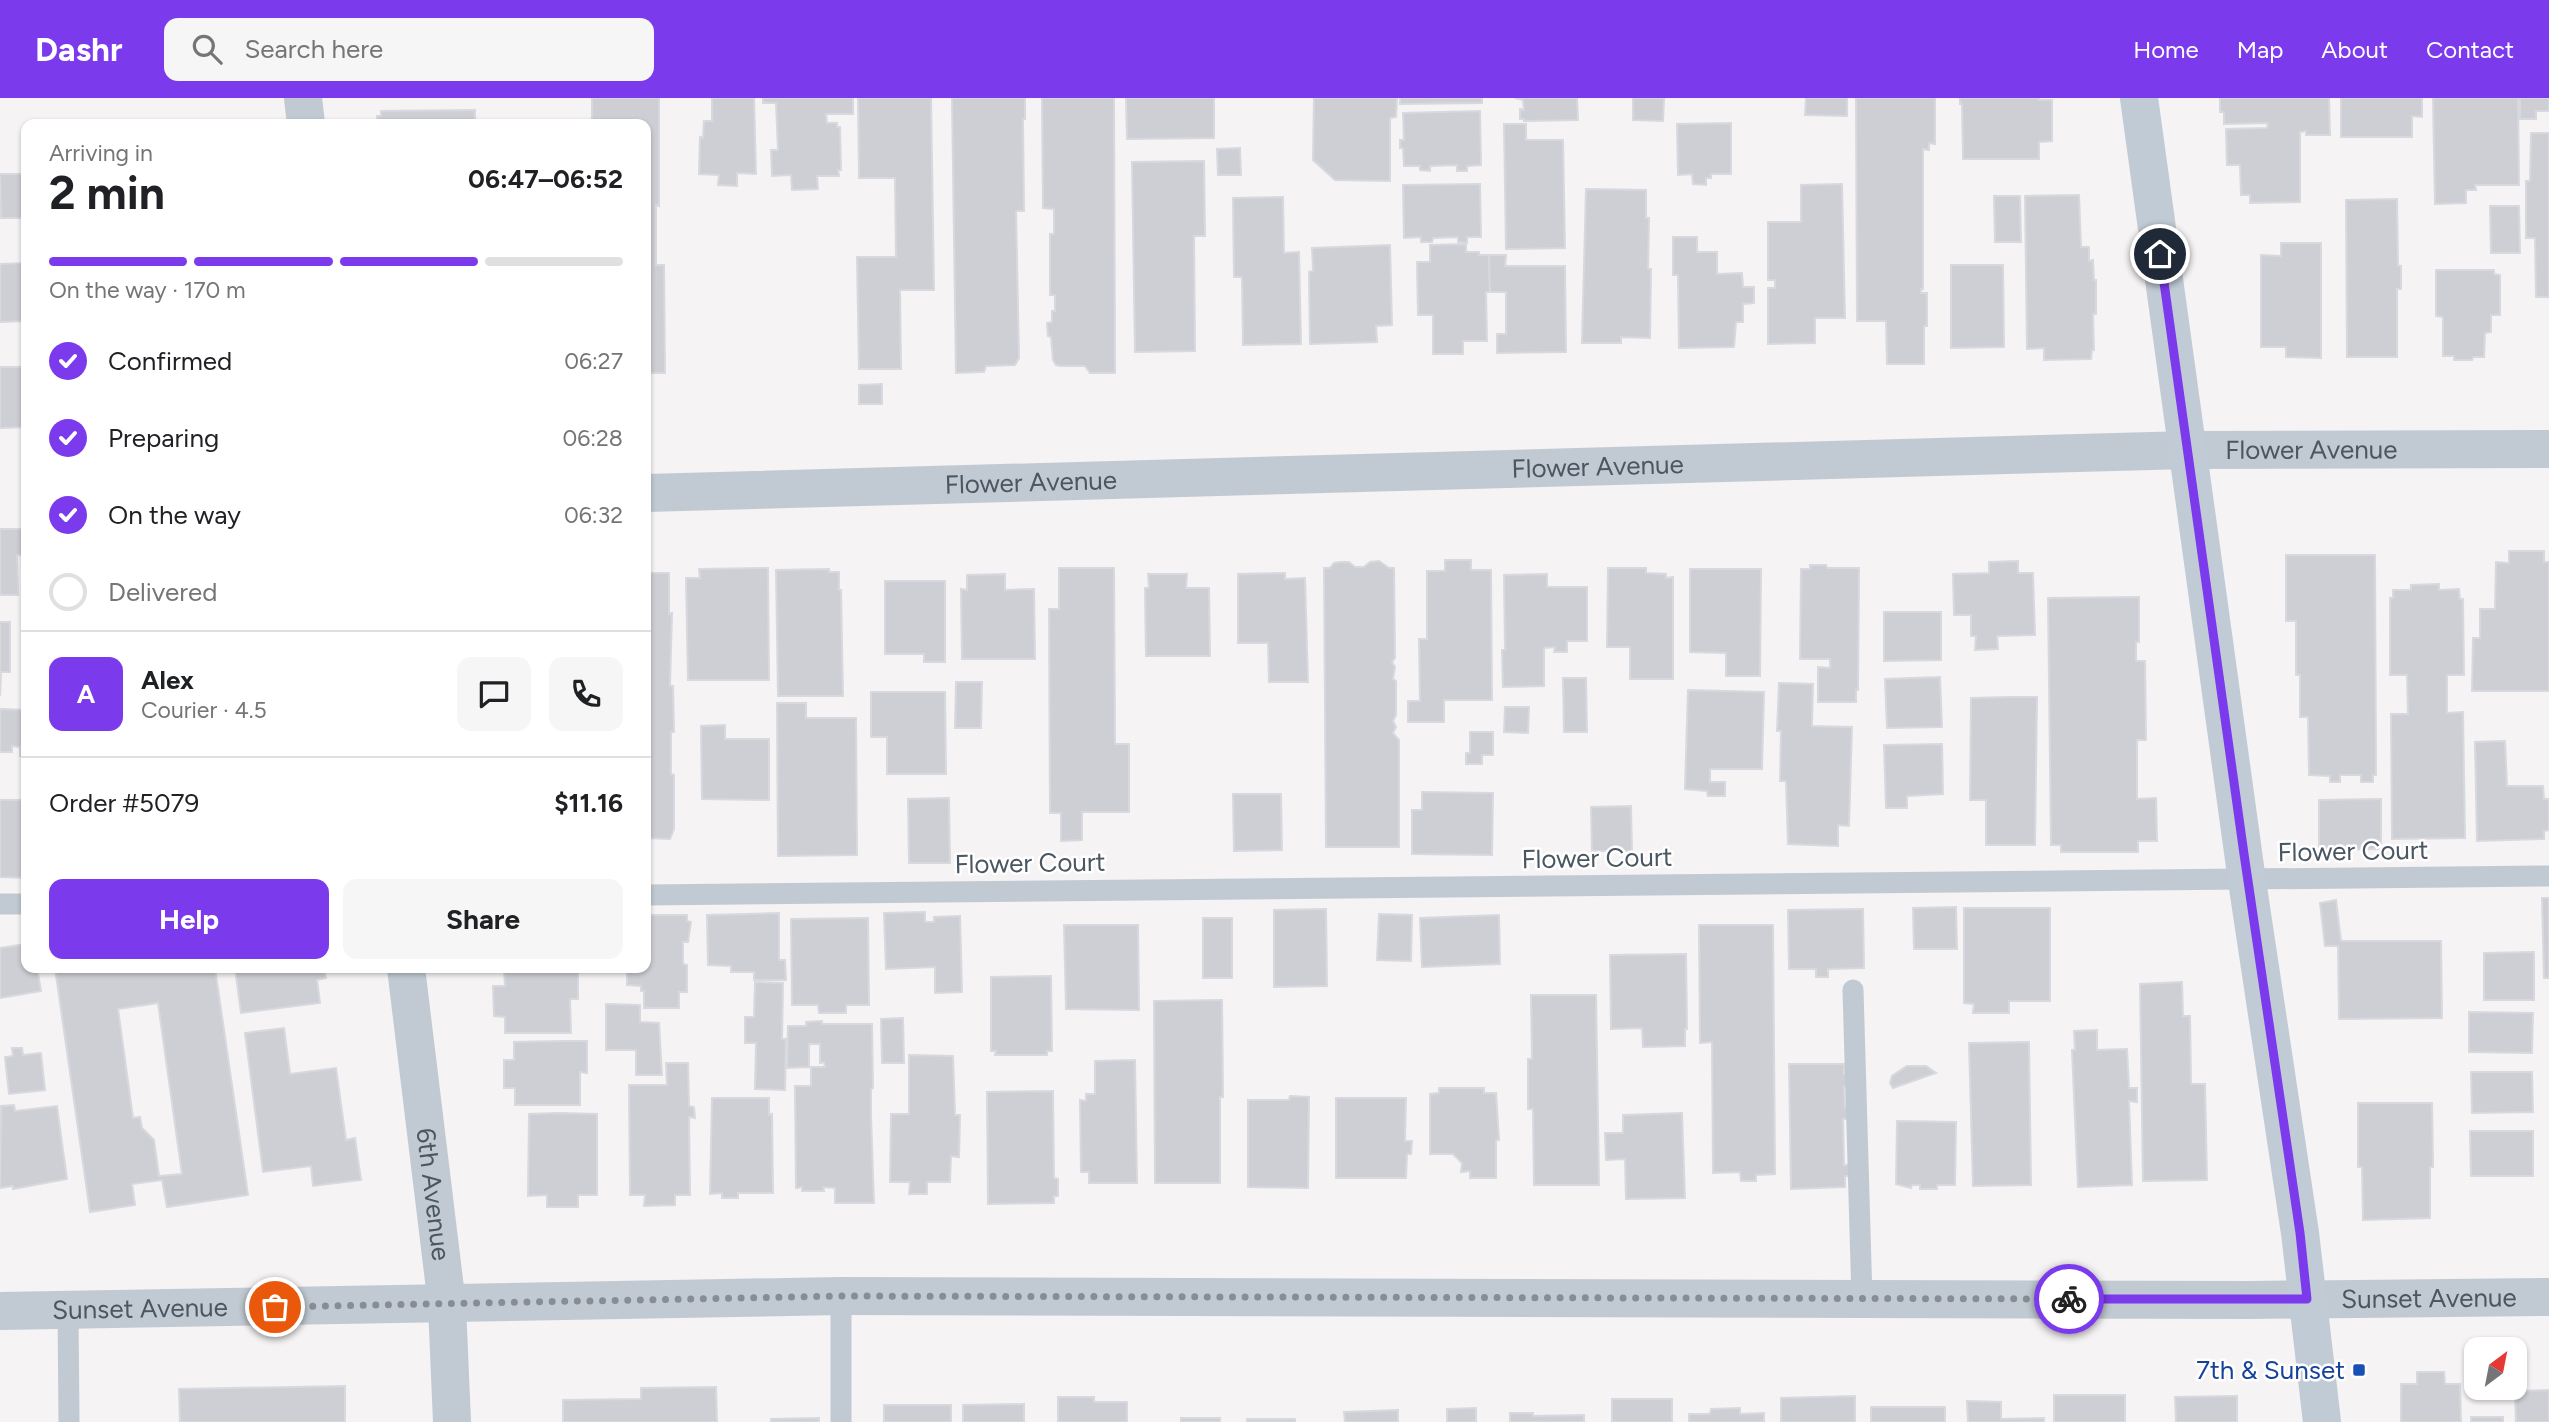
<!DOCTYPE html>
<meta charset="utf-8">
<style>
:root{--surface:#fff;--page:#f6f6f6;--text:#202124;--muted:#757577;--line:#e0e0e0;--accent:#7c3aed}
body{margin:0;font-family:Figtree,sans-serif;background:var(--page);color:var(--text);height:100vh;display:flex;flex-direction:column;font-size:26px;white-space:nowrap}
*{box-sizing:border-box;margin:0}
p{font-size:23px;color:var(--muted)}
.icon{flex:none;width:38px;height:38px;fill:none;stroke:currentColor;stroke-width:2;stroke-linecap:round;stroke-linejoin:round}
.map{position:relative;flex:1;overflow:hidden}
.panel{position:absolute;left:21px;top:21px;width:630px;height:854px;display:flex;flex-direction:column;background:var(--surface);border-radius:14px;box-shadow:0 2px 5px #0004}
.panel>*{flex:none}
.needle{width:46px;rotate:32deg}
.tools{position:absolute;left:2464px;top:1239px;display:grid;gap:14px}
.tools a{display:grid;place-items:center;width:63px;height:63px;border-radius:14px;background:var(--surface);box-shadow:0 2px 5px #0004;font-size:35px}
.pin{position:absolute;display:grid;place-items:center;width:60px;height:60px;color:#fff;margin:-30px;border:4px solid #fff;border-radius:50%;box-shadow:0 2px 7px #0007}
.courier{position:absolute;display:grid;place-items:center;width:70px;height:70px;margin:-35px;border:5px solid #7c3aed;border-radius:50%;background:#fff;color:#222;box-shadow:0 2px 9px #0007}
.overview em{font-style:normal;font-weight:700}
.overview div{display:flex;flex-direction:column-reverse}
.overview{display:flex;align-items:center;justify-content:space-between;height:119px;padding:0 28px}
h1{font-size:46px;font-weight:700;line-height:52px}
.bar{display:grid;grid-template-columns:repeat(4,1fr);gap:10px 7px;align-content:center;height:84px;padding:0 28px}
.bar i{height:9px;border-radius:5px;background:var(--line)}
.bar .active{background:var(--accent)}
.bar p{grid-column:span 4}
.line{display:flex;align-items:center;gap:18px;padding:0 28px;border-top:2px solid var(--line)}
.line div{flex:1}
.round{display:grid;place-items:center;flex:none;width:74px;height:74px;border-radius:14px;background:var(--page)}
ol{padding:0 28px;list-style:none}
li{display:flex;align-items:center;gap:21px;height:77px}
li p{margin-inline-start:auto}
li .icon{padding:7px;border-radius:50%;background:var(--accent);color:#fff;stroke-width:4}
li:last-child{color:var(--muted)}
li i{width:38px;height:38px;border:4px solid var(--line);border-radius:50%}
.primary-button{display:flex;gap:14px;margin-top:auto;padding:14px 28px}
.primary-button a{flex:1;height:80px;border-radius:14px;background:var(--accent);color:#fff;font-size:28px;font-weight:700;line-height:80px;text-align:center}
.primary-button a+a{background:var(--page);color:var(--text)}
header{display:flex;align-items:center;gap:42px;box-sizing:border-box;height:98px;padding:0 35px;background:var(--accent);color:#fff}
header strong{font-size:33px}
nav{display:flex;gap:38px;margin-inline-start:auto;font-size:24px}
.search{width:490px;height:63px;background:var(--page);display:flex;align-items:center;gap:18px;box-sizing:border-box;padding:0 24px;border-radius:14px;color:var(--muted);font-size:26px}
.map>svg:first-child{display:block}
.building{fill:#cdcfd5;stroke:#d7d9de;stroke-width:2;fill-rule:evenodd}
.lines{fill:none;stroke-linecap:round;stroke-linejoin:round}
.lane{stroke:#c1cad2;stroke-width:21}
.street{stroke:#c1cad2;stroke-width:38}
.secondary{stroke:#c1cbd6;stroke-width:38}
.done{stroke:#868d94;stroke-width:7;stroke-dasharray:0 12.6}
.route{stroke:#7c3aed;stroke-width:9}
.transit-dot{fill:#1a4fb4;stroke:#fff;stroke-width:2.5}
.labels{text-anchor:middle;stroke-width:5;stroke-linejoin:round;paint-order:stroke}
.street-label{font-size:26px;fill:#4a5661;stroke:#fff}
.transit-label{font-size:26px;fill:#164399;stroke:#fff;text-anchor:end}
</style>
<header>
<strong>Dashr</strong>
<div class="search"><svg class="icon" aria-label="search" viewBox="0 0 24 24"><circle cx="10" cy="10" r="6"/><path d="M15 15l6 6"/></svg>Search here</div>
<nav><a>Home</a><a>Map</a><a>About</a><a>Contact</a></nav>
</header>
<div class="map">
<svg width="2549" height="1324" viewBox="0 0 2549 1324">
<rect width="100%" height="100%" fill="#f5f3f3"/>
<g class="building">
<path d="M592,0h67v108l-3,-1v60h8l1,108h-17l-1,9 -1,-258h-54z"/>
<path d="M712,0h42l2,76 -19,-1v13l-19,-1 1,-10 -20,-1 1,-37 3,1 1,-17h8z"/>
<path d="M763,0h90v16h-27l1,9h10v4h3l1,43h-3l1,6h-22l1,13 -26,1 -1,-15 -19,1 -1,-26h7l-2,-47h-13z"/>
<path d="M858,0h73l3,192h-34l1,79h-42l-2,-112h39l-1,-79h-36z"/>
<path d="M952,0h73v21h-2l1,92h-8l3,147 -4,7 -29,1 -2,6h-3l-25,1z"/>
<path d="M1042,0h72l1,275h-25l-5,-7h-24l-5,-1 -3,-5 -2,-23 -3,-1 -1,-13 5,-1v-11h3v-16h-5v-61h4v-25l-11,-1z"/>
<path d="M1126,0h88v40l-87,1z"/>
<path d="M1314,0h83l-1,19 -6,1v63l-55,-1 -22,-20z"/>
<path d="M1400,0h82v5l-82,1z"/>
<path d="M1515,0h62l1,22 -54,1v-2h-4v-10l4,1 -1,-10z"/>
<path d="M1633,0h31l-1,23 -30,-1z"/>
<path d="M1806,0h41v18l-42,-1z"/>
<path d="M1856,0h79v46l-6,-1v7l-6,-1v140h-2v4h6v33h-3v38h-37l-1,-43h-29z"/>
<path d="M1960,0h79v2h13v41l-13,1v17h-76l-1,-55h-2z"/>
<path d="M2220,0h109l1,37h-24v-4l-6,1v70l-50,1v-8h-9l-1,-30h-13l-1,-36 41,-1 1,-5 -44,1v-12h-4z"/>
<path d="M2341,0h81v19l-10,-1v21h-71z"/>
<path d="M2433,0h85l1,87h-44l1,5h-10v13l-31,1z"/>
<path d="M2520,0h29v13h-13v8h-16z"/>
<path d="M475,12v14h-98v-8h4v-5z"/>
<path d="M1480,13l1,54 -14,1v5h-10v-6l-27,1v5l-10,-1v-4h-16l-1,-18h-3v-8h4l-1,-27z"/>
<path d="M1731,25v51h-20v4h-5v7l-13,-1 -1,-10 -14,1 -1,-51z"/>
<path d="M1504,26h22v16h37l2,108 -59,1z"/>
<path d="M2531,35h18v164h-13l-1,-59h-9v-57h4z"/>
<path d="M1240,50l1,27h-23l-1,-26z"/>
<path d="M1204,63l1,75h-11l1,115 -60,1 -3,-190z"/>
<path d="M0,76h26v44h-25z"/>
<path d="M1480,86l1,53h-14v6l-9,-1v-5l-25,1 -1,4h-11v-5l-17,1 -1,-53z"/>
<path d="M1842,86l3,134h-30v25l-47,1v-56h7v-8h-7v-58h33v-37z"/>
<path d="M1586,91l60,1v28h3l-1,51h3l-1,69 -29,-1v6h-39z"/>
<path d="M2079,97l2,52h8v14l4,-1 1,20h2v34h-3l1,36h-2l-1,9 -47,1v-12l-17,1 -2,-153z"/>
<path d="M1994,98h26l1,46h-26z"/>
<path d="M1283,99l1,56 15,-1 2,92 -58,1 -1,-68h-8l-1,-79z"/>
<path d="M2397,101l1,67h3v23h-4v68h-50l-1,-157z"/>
<path d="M2490,108h29l1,47h-29z"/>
<path d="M1673,139h24v15h20v22l25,-1 1,14h11v16l-11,1v18h-7l-2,25 -55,1 -1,-73h-5z"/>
<path d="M2281,145h40v115l-35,-1v-10h-25v-92l20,1z"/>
<path d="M1466,146v8h13v3h10l1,37h-4l1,49h-24v13h-30v-39h-15l-1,-53h13v-17z"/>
<path d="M1390,147l2,80 -16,1 1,16 -67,2 -1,-72 4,-1 -1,-23z"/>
<path d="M1489,157h17l-1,11h60l1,86 -69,1v-19h9v-42h-16z"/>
<path d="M26,165v58l-26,1v-58z"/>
<path d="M1951,167h52l1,82 -53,1z"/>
<path d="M2436,172h58v4l6,1v40h-9v17l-6,1 -1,24h-11l-1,3h-18v-4h-11v-39l-7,-1z"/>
<path d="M0,269h26v60l-26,1z"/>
<path d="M882,286v20h-23v-19z"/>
<path d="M0,431h26v26h-9l1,40h-18z"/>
<path d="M2509,453h35v11h5v129h-77l1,-53h7v-29h15l1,-47 13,1z"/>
<path d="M2286,457h89l1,220h-3v7h-12v-7h-21v7h-10v-6l-21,-1 -1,-58h-8v-42h-4v-54h-10z"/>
<path d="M1445,462h26v10h20l1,130h-48v22h-36v-21h12l-1,-62h8v-68h18z"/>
<path d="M1379,463l10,7h5l1,90 -3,4 3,5 -2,12 3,2v34l-3,6 3,6 -3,6 6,7v107h-73l-2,-279h6l4,-5 7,-1h8l6,5h9l6,-5z"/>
<path d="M2018,463v12h15l2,62 -38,1 1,13 -23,1 1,-14h-5v-21h-17l-1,-41 36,-1v-11z"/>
<path d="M1810,467h16l1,3h32l-1,122h-2v12h-38v-35l12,1v-9h-30l1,-90h9z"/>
<path d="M768,470l1,112h-81l-2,-102h14l-1,-9z"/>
<path d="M1059,470h55l1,176h14v68h-47v28l-21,1v-28h-11l-1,-204h10z"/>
<path d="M1608,470h38v5l20,1v4l7,-1v102h-43v-32h-23z"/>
<path d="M829,471v3h10v18h2l2,106h-65l-2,-126z"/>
<path d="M1690,471h71l-1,107h-34v-23l-36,-1z"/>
<path d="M646,475h23v41l3,-1 -2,73h3l1,46h-3v42l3,1v54l-4,10 -24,-1v7z"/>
<path d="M1285,475v6l20,-1 3,104h-39l-1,-39h-30v-69z"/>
<path d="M1005,476v16l29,-1 1,70h-73l-1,-70 6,1v-15z"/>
<path d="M1148,476h39l-1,14h23l1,68h-64l-1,-68h4z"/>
<path d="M1547,476v13h40v54h-20v11h-13l1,-5 -11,1v38l-41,1 -1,-37h3l-1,-75z"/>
<path d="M885,483h60v81h-21v-8h-39z"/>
<path d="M2439,486v6l20,-1 1,10h3l1,76h-17v38l16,-1 2,126 -73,1 -1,-125h17l-1,-39h-17v-77h3v-8h18v-5z"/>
<path d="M2139,499v45h-3v19h9l1,79h-9v59l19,-1 1,43h-19v11h-77v-7h-10l-3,-247z"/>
<path d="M1884,514h57v48l-57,1z"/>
<path d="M0,524h10v50h-9l-1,24z"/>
<path d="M1940,579l2,50 -55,1 -2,-49z"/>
<path d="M1563,580h23l1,54h-23z"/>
<path d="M956,584h26l-1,46h-26z"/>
<path d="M1779,585l34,1 -1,42 40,1 -3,99 -11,-1v21l-50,-2 -2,-63h-6l1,-50h-4z"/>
<path d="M1688,592l76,2 -2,77h-52v13h15v14h-17l-1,-5 -22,-2z"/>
<path d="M871,594h74l1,82h-59v-37h-16z"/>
<path d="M2009,599h28l-2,148h-49v-45h-16l1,-102z"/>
<path d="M777,605h29v15h50l1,137 -79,1z"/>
<path d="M1505,609h24l-1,26 -24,-1z"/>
<path d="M0,611l26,1v46h-6v-9l-8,-1v6h-12z"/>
<path d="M725,627v14h44v61l-67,-1 -1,-73z"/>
<path d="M1470,634h23v23h-11v9h-16v-11h4z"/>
<path d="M2505,643l2,45h36l1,13h5v31l-5,1v8l-67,2 -2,-99z"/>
<path d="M1942,646l1,50 -36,2v12h-21l-2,-63z"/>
<path d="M1422,694l71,1 -1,62 -80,-1v-44h10z"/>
<path d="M1233,696h48l1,56 -48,1z"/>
<path d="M949,700l1,65h-41l-1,-64z"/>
<path d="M2381,701v50l-62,1v-50z"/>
<path d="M0,702h26v78l-26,-1z"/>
<path d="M1631,708l1,45h-40l-1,-44z"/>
<path d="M2542,800h7v80h-5z"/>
<path d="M2336,802l5,41h100l1,77 -103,1 -1,-73h-13l-5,-43z"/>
<path d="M1956,809l1,42h-43l-1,-41z"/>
<path d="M1964,810h86v93h-41v12h-36l1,-9 -10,-1z"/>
<path d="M1326,811l1,77 -53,1v-77z"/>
<path d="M1863,811l1,59 -36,1v8h-12v-8h-27l-1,-59z"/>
<path d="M925,814v10h9v-5l26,-1 2,76 -27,1v-26l-49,2 -2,-56z"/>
<path d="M779,815v47h6l1,20h-32v-8h-23v-6l-23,-1 -1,-50z"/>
<path d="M1379,816l33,1 -1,46 -34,-1z"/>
<path d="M646,817h41v6l4,1 -3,20h-5v22l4,1v27h-8v16h-35v-17h-3v-5l-14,-1v-17h19z"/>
<path d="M1499,817l1,49 -78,3 -2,-49z"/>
<path d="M868,820l1,87h-23v8h-27l-1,-8h-26l-1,-86z"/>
<rect x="1203" y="820" width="29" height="60"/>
<path d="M1064,827h74l1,85 -73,-1z"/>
<path d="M1699,827h74l2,249 -19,1v6h-15l-1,-9 -27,1 -1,-131 -12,1z"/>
<path d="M26,846v24h11l4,23 -41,7v-50z"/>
<path d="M2534,854v48h-50v-47z"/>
<path d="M1686,856l1,75h-2v17l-42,1 -1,-19 -31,1 -1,-74z"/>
<path d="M55,870h160l33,227 -81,12 -5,-27 -30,4 3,21 -45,7zM158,905l24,171 -23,2 -5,-36 -12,-12 -2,-11 -7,1 -15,-109z"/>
<path d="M235,870h89l2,10 -9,2 3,23 -79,10z"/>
<path d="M578,870v31h-8l1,34h-66v-16l-11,-1 -1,-30h12l-1,-17z"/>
<path d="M1051,878l1,75h-5v4h-52l1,-4h-5v-74z"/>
<path d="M755,884l28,1 -1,56h4l-1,51 -30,-1 1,-46h-11v-26h9z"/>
<path d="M2182,884l1,34h7l1,68h14l2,96 -64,1 -3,-197z"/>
<path d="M1531,897h65l3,190h-65l-1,-76h-5v-50h4z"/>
<path d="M1222,902l1,97h-3v86h-65l-1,-182z"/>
<path d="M606,906l34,1v17l19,1 3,52h-26v-25h-30z"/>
<path d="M2469,914l64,1 -1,40 -63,-1z"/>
<path d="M903,920l1,45h-22l-1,-44z"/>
<path d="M822,923v3h50l1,64 -2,1v26l3,88h-39v-15l-12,-1 1,4h-22v-4l-6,1 -1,-102h16v-19h14l-1,-5 -4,1v-19h-11v23l-22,1 1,-42h18v-4z"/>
<path d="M284,930l6,46 46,-6 10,72 9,-2 6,42 -48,6 -2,-20 -48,6 -18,-139z"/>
<path d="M2097,932v20l30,-1 2,39h8v14l-8,-1 3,84 -54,2 -6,-137h3l-1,-19z"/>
<path d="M561,943h26v32l-7,-1v33h-65v-17h-11v-28h10v-18z"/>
<path d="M2029,944l2,143 -58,1 -4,-143z"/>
<path d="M12,950h10l1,7 18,-2 4,37 -36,4 -4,-37 8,-1z"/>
<path d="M909,957l44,1 2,59h5l-1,42 -8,-1 -1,26h-23v12h-18l1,-12h-20l1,-68h18z"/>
<path d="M1135,962l2,123h-48v-11h-8l-1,-72 6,1v-7h9v-33z"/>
<path d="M666,965h22l1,43 5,1 1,11 -6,-1 1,78h-15v10l-31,1 1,-11h-15l-1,-110h38z"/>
<path d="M1789,966h55v10h4v13h-4l1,20 4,-1v13h-6l1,46h5v11h-4v11l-54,2z"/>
<path d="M1907,968h19l10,7 -43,15 -3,-5 2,-7z"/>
<path d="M2471,974h61l1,40 -61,1z"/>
<path d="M1439,990h45v5h12l3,47h-3v38h-26v-7l-9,1 1,-9 -9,-9h-23v-60l9,-1z"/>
<path d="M1053,993l1,87 4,1v17h-4v7l-66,1 -1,-112z"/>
<path d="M1290,998l19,1 -1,91 -60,-1v-87h41z"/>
<path d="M712,1000h57v17l3,-1 1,79h-35v5h-16v-5l-12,1z"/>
<path d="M1336,1000h70l-1,43h7l-1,13h-4l-1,24h-70z"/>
<path d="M2358,1005h74l1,64h-3v51l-67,2 -1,-53h-4z"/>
<path d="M14,1007l1,6 42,-5 10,73 -54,10v-3l-13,2 1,-82z"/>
<path d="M560,1015l37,1v81h-19v12h-31v-12l-19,1 1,-82z"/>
<path d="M1682,1015l3,85 -59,1 -1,-40 -19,1 -1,-27h18v-18z"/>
<path d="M1897,1023l59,1 -1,63h-18v4h-17v-4h-8l-1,3 -15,-4z"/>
<path d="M2470,1033h63v45h-62z"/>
<path d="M2417,1274h27l1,12h15l1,38h-60v-38h16z"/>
<path d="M345,1288v36h-165l-1,-33z"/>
<path d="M716,1289l1,35h-154v-22l78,-1v-11z"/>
<path d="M2549,1292v32h-33l-1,-31z"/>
<rect x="2054" y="1297" width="71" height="27"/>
<path d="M1855,1298v26h-74v-24z"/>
<path d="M2237,1298v26h-61l-1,-25z"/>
<path d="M1058,1299h36v5h33v20h-69z"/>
<rect x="1612" y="1301" width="60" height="23"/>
<path d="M1967,1303l34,1v17l43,-1v4h-76z"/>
<path d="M1024,1306v18h-61v-17z"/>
<rect x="884" y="1307" width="67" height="17"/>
<rect x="1871" y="1309" width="74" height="15"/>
<path d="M1476,1310v14h-29v-13z"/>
<path d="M1740,1310v6l24,-1v9h-75v-8h21l1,-5z"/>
<path d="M1398,1312v12h-53l-1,-10z"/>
<path d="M1510,1315h23v3l51,-1v7h-74z"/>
<rect x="2471" y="1319" width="32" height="5"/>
<path d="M819,1320v4h-48v-3z"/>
<rect x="1181" y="1320" width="39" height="4"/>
<rect x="1247" y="1321" width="48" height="3"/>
</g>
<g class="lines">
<g class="lane">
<path d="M646,797l1903,-19"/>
<path d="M0,806h26"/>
<path d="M1853,892l9,309"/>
<path d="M841,1198v126"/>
<path d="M68,1212l1,112"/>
</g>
<g class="street">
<path d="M303,0l3,26"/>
<path id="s1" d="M646,395l1542,-43 361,-1"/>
<path id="s2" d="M406,870l41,337 5,117"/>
<path id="s3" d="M0,1213l841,-15 1409,4 299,-3"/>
</g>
<path class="secondary" d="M2139,0l108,783 53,352 22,189"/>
</g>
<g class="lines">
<path class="done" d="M275,1209l566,-11 1228,3"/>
<path class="route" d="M2069,1201h238l-7,-66 -56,-379 -84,-600"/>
</g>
<rect class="transit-dot" x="2352" y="1265" width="14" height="14" rx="3.5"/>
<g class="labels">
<g class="street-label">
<text dy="9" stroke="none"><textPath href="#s1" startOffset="1666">Flower Avenue</textPath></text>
<text dy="9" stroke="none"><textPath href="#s1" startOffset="952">Flower Avenue</textPath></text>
<text dy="9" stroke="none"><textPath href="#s1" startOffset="385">Flower Avenue</textPath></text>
<text transform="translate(2353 753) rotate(-1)" y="9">Flower Court</text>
<text transform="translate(1597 760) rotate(-1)" y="9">Flower Court</text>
<text transform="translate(1030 765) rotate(-1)" y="9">Flower Court</text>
<text dy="9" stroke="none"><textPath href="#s2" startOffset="228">6th Avenue</textPath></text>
<text dy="9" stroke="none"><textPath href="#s3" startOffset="2429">Sunset Avenue</textPath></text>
<text dy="9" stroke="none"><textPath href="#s3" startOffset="140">Sunset Avenue</textPath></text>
</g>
<g class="transit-label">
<text x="2345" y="1281">7th &amp; Sunset</text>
</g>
</g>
</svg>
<div class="tools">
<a><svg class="needle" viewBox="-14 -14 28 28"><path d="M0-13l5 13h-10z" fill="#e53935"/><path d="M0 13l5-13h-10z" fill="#757577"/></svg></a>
</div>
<div class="pin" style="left:275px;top:1209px;background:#ea580c"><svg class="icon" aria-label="bag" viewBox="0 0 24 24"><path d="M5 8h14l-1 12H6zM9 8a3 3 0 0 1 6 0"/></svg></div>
<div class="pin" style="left:2160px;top:156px;background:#1f2937"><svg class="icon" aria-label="home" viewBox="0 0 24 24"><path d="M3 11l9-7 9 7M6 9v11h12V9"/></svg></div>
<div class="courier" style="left:2069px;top:1201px"><svg class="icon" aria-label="bike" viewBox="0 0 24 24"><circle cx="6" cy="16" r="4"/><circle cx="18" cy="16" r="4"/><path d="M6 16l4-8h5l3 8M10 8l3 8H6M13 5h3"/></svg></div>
<section class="panel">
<div class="overview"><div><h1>2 min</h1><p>Arriving in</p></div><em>06:47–06:52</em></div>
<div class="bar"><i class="active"></i><i class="active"></i><i class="active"></i><i></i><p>On the way · 170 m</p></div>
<ol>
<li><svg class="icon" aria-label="check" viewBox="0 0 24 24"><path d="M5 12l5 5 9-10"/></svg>Confirmed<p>06:27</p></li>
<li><svg class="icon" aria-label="check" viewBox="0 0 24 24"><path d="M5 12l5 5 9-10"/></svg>Preparing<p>06:28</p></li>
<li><svg class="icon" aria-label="check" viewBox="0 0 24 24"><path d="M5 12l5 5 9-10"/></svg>On the way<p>06:32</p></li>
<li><i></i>Delivered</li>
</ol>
<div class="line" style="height:126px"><b class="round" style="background:var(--accent);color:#fff">A</b><div><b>Alex</b><p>Courier · 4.5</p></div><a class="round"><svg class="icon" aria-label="chat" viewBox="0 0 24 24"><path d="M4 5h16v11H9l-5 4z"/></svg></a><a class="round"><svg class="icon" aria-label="phone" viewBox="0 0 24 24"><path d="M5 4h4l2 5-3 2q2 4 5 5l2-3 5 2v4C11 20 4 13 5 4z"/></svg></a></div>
<div class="line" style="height:91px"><div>Order #5079</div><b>$11.16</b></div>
<div class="primary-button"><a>Help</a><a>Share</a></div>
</section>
</div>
